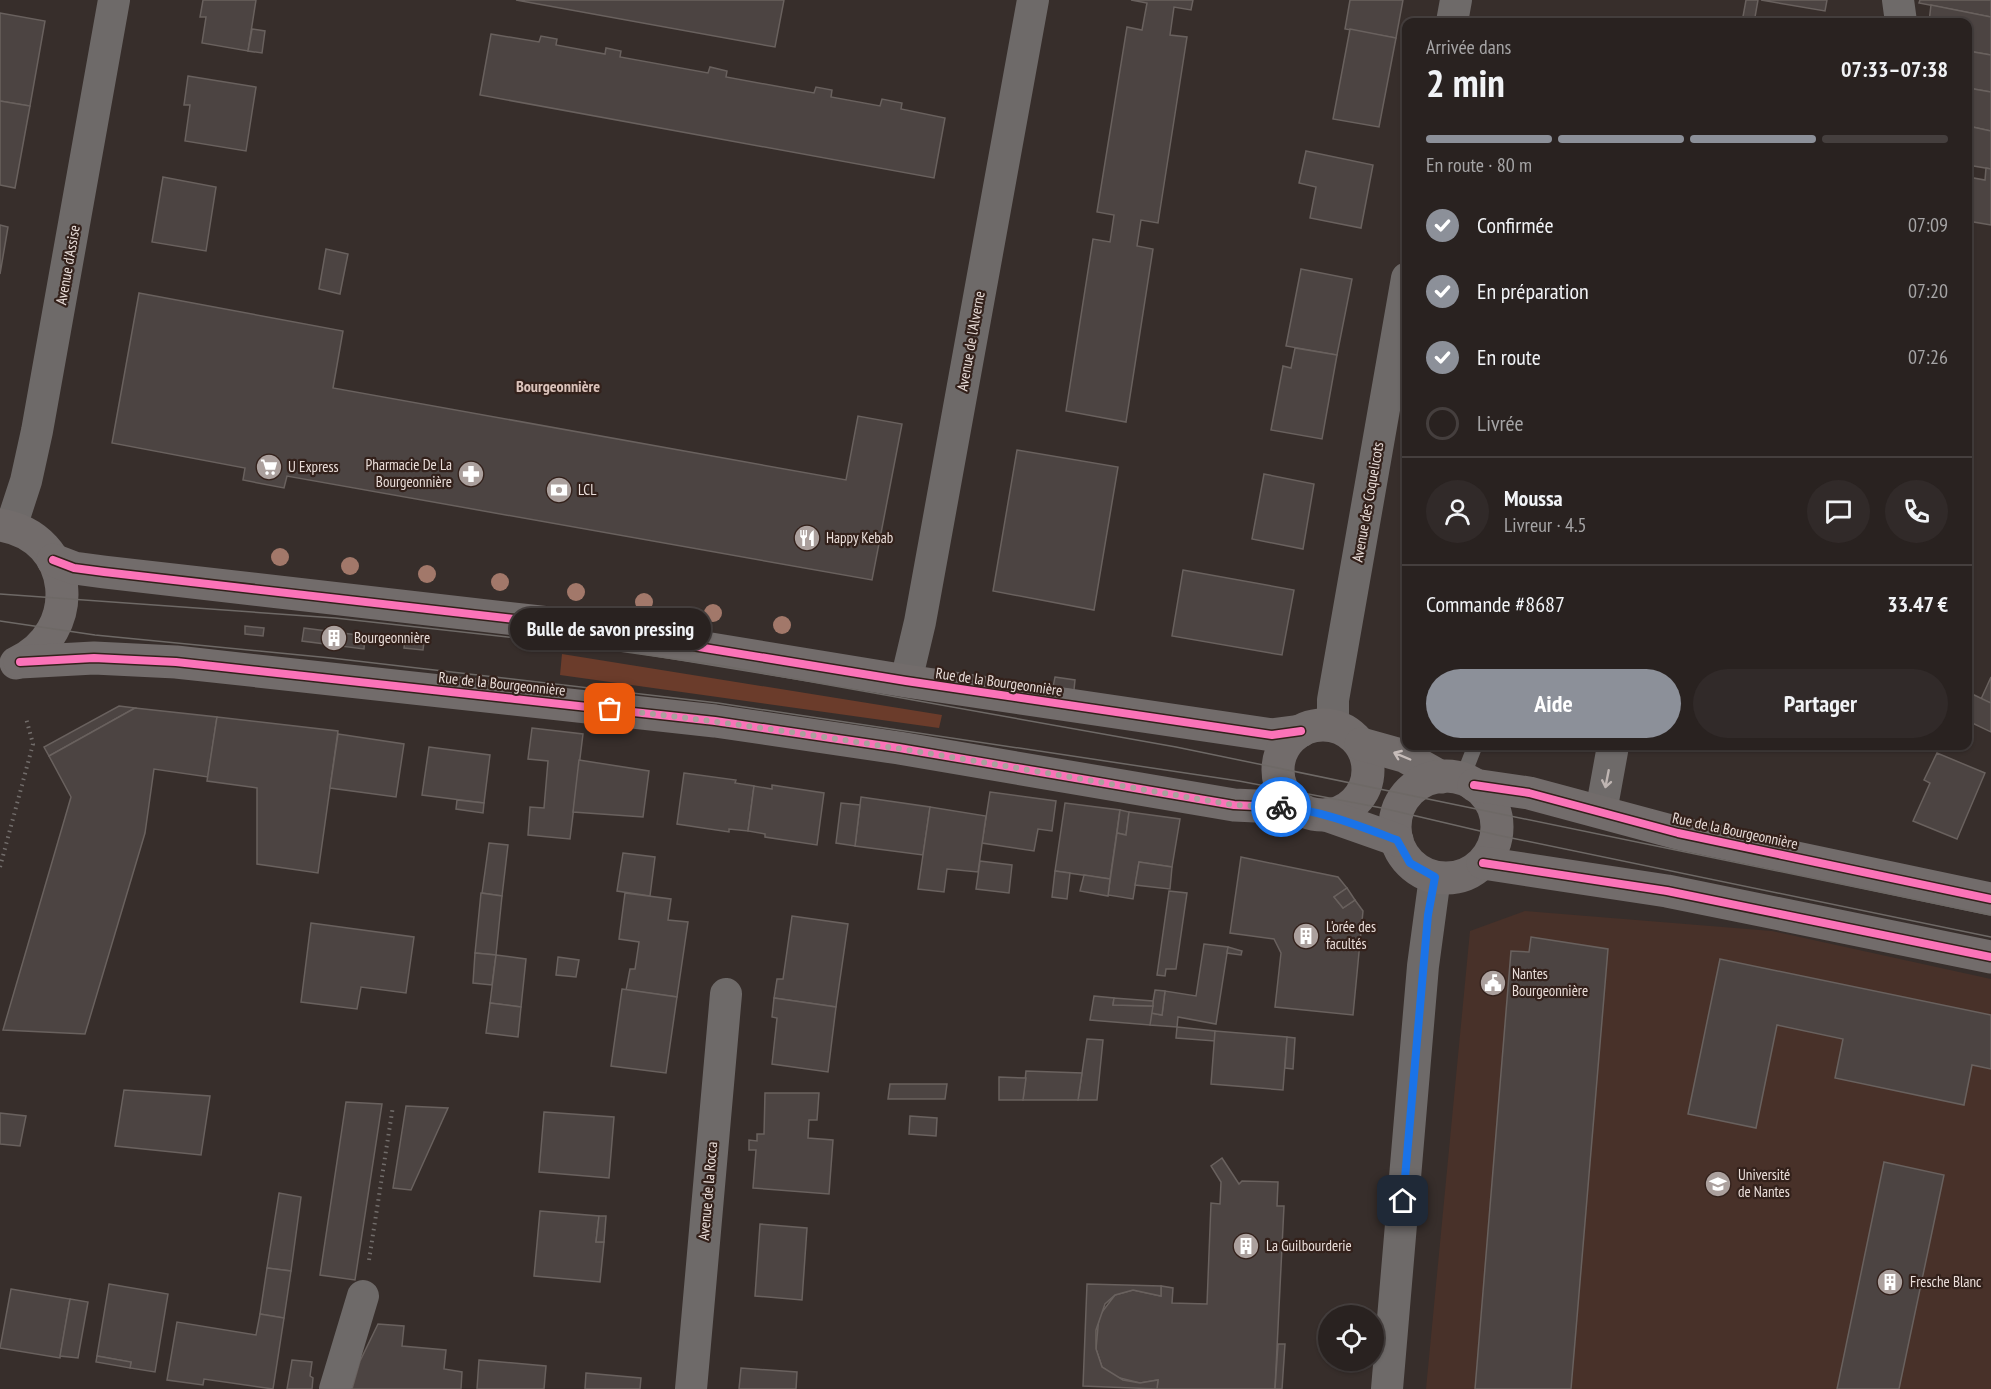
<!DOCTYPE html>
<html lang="fr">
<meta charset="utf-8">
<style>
:root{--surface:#292220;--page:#312a29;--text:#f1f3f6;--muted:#a5a4a5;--line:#453f3e;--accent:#8c9099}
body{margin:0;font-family:"PT Sans Narrow",sans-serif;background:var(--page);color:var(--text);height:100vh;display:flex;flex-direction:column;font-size:22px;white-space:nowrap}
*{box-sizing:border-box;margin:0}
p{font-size:20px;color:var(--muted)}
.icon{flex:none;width:33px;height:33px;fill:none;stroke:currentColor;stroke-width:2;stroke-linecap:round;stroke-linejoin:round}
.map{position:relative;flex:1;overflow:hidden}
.panel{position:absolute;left:1402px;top:18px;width:570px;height:732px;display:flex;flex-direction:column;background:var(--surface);border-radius:12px;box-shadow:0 2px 4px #0004,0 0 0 2px var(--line)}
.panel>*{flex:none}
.tools{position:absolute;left:1318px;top:1305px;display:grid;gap:12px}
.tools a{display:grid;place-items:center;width:66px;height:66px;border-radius:50%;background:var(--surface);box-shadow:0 2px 4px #0004,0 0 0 2px var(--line);font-size:30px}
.pin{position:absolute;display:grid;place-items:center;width:51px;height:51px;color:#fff;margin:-26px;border-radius:12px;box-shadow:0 3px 9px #0006}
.courier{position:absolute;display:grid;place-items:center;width:60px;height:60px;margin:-30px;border:4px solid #1a73e8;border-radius:50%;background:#fff;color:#222;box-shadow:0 2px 8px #0007}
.bubble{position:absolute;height:42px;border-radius:21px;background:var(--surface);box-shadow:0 2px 4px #0004,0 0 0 2px var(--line);font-size:20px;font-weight:800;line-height:42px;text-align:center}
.headline em{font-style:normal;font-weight:800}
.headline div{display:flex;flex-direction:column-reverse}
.headline{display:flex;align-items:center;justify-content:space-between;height:102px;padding:0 24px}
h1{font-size:39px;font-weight:800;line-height:45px}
.bar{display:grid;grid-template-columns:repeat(4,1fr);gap:9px 6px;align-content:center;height:72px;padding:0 24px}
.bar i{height:8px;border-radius:4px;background:var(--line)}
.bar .selected{background:var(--accent)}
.bar p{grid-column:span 4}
.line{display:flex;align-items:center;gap:15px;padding:0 24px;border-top:2px solid var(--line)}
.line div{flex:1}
.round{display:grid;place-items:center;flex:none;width:63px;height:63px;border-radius:32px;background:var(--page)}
ol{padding:0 24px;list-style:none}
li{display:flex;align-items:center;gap:18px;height:66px}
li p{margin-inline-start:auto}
li .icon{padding:6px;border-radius:50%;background:var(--accent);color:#fff;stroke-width:4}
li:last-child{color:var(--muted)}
li i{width:33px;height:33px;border:3px solid var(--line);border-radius:50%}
.button{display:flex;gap:12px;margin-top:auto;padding:12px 24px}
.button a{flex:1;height:69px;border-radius:36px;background:var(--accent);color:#fff;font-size:24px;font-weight:800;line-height:69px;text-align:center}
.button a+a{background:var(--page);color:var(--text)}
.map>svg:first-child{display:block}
.built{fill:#483129}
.green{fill:#6b3c2b}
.building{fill:#4c4442;stroke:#69615e;stroke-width:1.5}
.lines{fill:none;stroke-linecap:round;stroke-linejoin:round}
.path{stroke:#726d6b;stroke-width:4;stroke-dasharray:1.5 4.5;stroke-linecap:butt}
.lane{stroke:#6e6a69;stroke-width:15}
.street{stroke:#6e6a69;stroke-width:32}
.secondary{stroke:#726c6b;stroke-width:33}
.tram{stroke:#6e6966;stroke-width:1.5}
.cycleway-casing{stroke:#33211b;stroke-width:11}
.cycleway{stroke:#fb73b8;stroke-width:8}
.tree{fill:#a2786a}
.oneway{stroke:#c6bcb9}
.oneway2{stroke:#bfb5b2}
.done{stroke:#aba09d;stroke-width:6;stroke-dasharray:0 10.8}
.route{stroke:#1a73e8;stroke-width:8}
.labels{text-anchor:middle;stroke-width:4.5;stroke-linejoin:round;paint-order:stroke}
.street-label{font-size:15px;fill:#eadeda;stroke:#33211b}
.poi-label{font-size:15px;fill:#eadeda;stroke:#33211b;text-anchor:start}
.neighbourhood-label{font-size:16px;font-weight:bold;fill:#dbc3bb;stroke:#33211b}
</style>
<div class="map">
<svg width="1991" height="1389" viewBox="0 0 1991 1389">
<rect width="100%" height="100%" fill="#372e2b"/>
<path class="built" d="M1525,911l247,20 219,48v410h-565l44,-458z"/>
<path class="green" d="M562,654l380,61 -3,13 -379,-53z"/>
<g class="building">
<path d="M203,0h53l-8,51 -46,-8 4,-26h-6z"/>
<path d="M516,0h268l-9,47z"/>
<path d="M1131,0h62l-2,10 -17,-3 -4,28 17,2 -29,186 -17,-3 -4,26 16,3 -27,173 -60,-11 27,-172 17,3 4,-27 -17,-3 30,-185 15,3 5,-27z"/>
<path d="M1350,0h53l-7,38 -51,-9z"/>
<path d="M1746,0h12l-3,17 35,5h-48z"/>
<path d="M1761,0h66l-2,11z"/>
<path d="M1920,0h71v17l-72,-14z"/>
<path d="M1931,5l60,12v38l-23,-4v-29h-39z"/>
<path d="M0,13l45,8 -15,85 -30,-5z"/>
<path d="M252,29l13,2 -3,22 -14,-2z"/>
<path d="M1350,29l46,9 -17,89 -46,-8z"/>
<path d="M491,34l48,8 2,-6 16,3 -1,6 49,9 1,-6 15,3 -1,6 88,16 2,-6 17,4 -1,6 88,16 2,-6 16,3 -1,7 49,9 2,-7 20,4 -1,6 44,9 -11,60 -454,-83z"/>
<path d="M1968,51l23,4v37l-23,-4z"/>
<path d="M188,76l68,11 -10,64 -61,-10 5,-36h-6z"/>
<path d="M1968,88l23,4v39l-23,-5z"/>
<path d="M0,101l30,5 -15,82 -15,-3z"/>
<path d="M1968,126l23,5v38l-23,-4z"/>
<path d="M1306,151l67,14 -12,63 -51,-10 6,-31 -17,-4z"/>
<path d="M1986,168l5,1v56l-23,-4v-44l17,3z"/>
<path d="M163,177l53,10 -10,64 -54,-9z"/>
<path d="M0,225l8,2 -8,47z"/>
<path d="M326,249l22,5 -8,40 -21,-5z"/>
<path d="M1301,269l51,10 -15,76 -51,-9z"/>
<path d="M139,293l204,38 -10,57 513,92 12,-64 44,8 -30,156 -585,-104 -3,12 -41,-8 2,-12 -133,-25z"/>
<path d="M1295,348l42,7 -15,84 -51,-9 12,-64 8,2z"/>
<path d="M1017,450l101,17 -24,143 -101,-19z"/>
<path d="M1264,474l50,10 -11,65 -51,-10z"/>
<path d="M1183,570l111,20 -12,65 -110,-19z"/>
<path d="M245,626l19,2 -1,8 -18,-2z"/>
<path d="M304,628l61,8 -1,13 -62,-8z"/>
<path d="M405,640l19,2 -1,8 -19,-2z"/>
<path d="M1055,677l20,3 -1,10 -21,-3z"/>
<path d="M1991,677v26l-10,-4z"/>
<path d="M1970,693l21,10v29l-23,-11z"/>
<path d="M119,706l16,2 -86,48 -5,-9z"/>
<path d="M135,708l82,9 -9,60 -54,-8 -9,64 -60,201 -82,-4 68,-233 -22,-41z"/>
<path d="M217,717l121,14 -20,142 -61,-9v-76l-50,-7z"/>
<path d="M532,728l51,6 -13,105 -42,-4 2,-28 14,1 4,-47 -20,-2z"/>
<path d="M338,734l66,10 -8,53 -66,-9z"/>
<path d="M429,747l61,8 -6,48 -62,-8z"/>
<path d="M1937,753l48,20 -28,66 -44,-18 17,-38 -6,-3z"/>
<path d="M579,760l70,11 -6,46 -70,-5z"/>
<path d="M684,773l52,7 -1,3 19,3 -6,45 -19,-2v3l-52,-8z"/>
<path d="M772,785l52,8 -7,52 -52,-8v-3l-17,-3 6,-45 18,3z"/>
<path d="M990,792l66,9 -4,30 -14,-2 -4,22 -52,-8z"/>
<path d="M861,797l69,10 -7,48 -68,-9z"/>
<path d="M457,800l27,3 -1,10 -27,-4z"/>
<path d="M841,803l19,2 -5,41 -19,-3z"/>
<path d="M1065,803l55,7 -10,69 -55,-8z"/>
<path d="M930,807l56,9 -8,56 -31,-3 -3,23 -26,-3z"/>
<path d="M1120,810l9,2 -3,23 -9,-2z"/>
<path d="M1129,812l51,7 -8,48 -33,-5 -6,37 -25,-4 9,-62 9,2z"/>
<path d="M489,843l19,2 -6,51 -20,-3z"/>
<path d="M623,853l32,4 -5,39 -33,-5z"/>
<path d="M1241,857l97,20 9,11 -13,9 9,11 12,-8 8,11 -10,104 -78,-8 6,-54 -7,-14 -44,-6z"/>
<path d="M980,861l32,4 -3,28 -33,-4z"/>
<path d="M1139,862l33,5 -2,22 -35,-4z"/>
<path d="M1055,871l15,2 -3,26 -15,-2z"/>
<path d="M1084,875l26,4 -2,17 -28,-5z"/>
<path d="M1347,888l8,12 -12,8 -9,-11z"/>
<path d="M1169,891l18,2 -11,76h-10l-1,7 -8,-1z"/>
<path d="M481,893l21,3 -6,59 -21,-2z"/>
<path d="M625,893l46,6 -3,21 20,2 -11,75 -51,-7 4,-21h5l4,-27 -20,-3z"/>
<path d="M792,916l56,8 -12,83 -62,-9 3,-19h6z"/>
<path d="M311,923l103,14 -8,56 -45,-6 -4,22 -56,-7z"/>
<path d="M1531,937l77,12 -37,440h-96l36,-438 18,1z"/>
<path d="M1204,944l24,3 -12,77 -38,-7 -1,10 -27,-2 1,-12 11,2 3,-24 31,5z"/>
<path d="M1228,947l14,4 -1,4 -14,-2z"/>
<path d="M475,953l21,2 -4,30 -19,-2z"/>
<path d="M496,955l30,4 -5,48 -31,-4z"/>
<path d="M558,957l21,3 -3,17 -20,-2z"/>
<path d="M1720,959l271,56v54l-19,-4 -8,40 -129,-27 8,-39 -66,-14 -21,103 -68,-14z"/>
<path d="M622,989l55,8 -11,76 -55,-7z"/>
<path d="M1155,990l10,1 -3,24 -11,-2z"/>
<path d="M1094,996l20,2 -1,7 40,1 -3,19 -60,-5z"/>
<path d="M774,998l62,9 -8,65 -56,-8 5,-46 -5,-1z"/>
<path d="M1114,998l39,3v5l-40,-1z"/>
<path d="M490,1003l31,4 -3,30 -32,-4z"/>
<path d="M1177,1027l38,4v10l-39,-3z"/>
<path d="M1215,1031l72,6 -4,53 -72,-6z"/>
<path d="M1287,1037l8,1 -2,31 -8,-1z"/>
<path d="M1087,1039l16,1 -6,60h-19z"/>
<path d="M1026,1071l56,2 -4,27h-55z"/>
<path d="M999,1077l27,1 -3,22h-24z"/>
<path d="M890,1084h57l-2,15h-57z"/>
<path d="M124,1090l86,6 -9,59 -86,-9z"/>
<path d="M765,1093h54l-2,27h-8l-1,18 25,2 -4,54 -76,-6 3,-38h-7v-10l8,1v-7h7z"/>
<path d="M346,1102l36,2 -27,176 -35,-5z"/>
<path d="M406,1106l42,2 -37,82 -18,-2z"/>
<path d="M544,1112l70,5 -5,61 -70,-6z"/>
<path d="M0,1113l26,3 -6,30 -20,-2z"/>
<path d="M910,1116l27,2 -1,18 -27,-2z"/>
<path d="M1222,1158l17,26 3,-3 36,1 -1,24h7l-9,183h-118l1,-9 -18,3 -24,-6 -14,-10 -6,-18 3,-33 16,-21 18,-5 28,6v-10l12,2 -1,15 35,1 4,-101 9,1 1,-22 -10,-16z"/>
<path d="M1884,1162l60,13 -45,214h-62z"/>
<path d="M279,1193l22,4 -10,74 -24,-3z"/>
<path d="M540,1211l59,5 -3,26h8l-4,40 -66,-6z"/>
<path d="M599,1216h7l-2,26h-8z"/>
<path d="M760,1224l47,4 -5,72 -47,-4z"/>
<path d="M267,1268l24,3 -7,47 -24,-4z"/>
<path d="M109,1284l59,10 -13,78 -25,-4 1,-6 -34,-6z"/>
<path d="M1087,1284l74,2v10l-28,-6 -18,5 -10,9 -9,26v19l6,18 21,13 17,3 18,-3 -1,9 -74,-3z"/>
<path d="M11,1289l59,10 -10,59 -60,-10z"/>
<path d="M70,1299l18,3 -10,56 -18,-2z"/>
<path d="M260,1314l24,4 -11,71 -69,-10 -1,6 -36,-5 10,-58 79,13z"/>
<path d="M378,1324l26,2 -2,20 44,4 -2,19 18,3 -1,17h-109l8,-28z"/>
<path d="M1278,1344h7l-3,45h-7z"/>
<path d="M97,1356l34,6 -1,6 -34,-6z"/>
<path d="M292,1360l20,2 -2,14 3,2 -1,11h-25z"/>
<path d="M479,1360l67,6 -2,23h-67z"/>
<path d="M741,1368l56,4 -1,17h-57z"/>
<path d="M586,1373l55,5 -1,11h-55z"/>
</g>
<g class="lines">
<g class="path">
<path d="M0,867l33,-123 -7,-26"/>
<path d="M369,1260l24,-154"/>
</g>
<path class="lane" d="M1462,779l13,-33"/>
<g class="street">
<path d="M1898,0l3,22"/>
<path d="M1452,22l4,-22"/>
<path d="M11,527l15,-46 11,-50 77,-431"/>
<path d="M906,681l14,-59 113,-622"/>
<path d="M1333,725v-25l74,-422"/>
<path d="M1601,812l12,-66"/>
<path d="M335,1389l28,-93"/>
<path d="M691,1389l35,-395"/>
<path d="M1387,1389l36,-423 12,-89"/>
</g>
<g class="secondary">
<path d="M0,525c76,12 83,108 16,138"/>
<path d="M53,560l21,8 30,4 454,52 348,57 366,54 29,-4"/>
<path d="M20,662l74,-4 82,4 539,59 184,27 335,57 64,3"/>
<circle cx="1323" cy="770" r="45"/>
<path d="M1361,744l43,12 37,21"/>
<circle cx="1446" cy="827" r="51"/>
<path d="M1474,785l55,8 149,40 313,66"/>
<path d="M1326,815l71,25"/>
<path d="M1483,863l184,28 324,66"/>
</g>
<g class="tram">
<path d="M0,594l335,24 236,26 152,22 453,81 815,168"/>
<path d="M0,621l95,14 236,23 387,45 521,78 143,27 115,27 494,102"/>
</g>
<g class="cycleway-casing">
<g id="cycleway">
<path d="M53,560l21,8 30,4 454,52 348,57 366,54 29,-4"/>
<path d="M20,662l74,-4 82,4 539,59 184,27 335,57 64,3"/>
<path d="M1474,785l55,8 149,40 313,66"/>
<path d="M1483,863l184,28 324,66"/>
</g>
</g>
<use href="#cycleway" class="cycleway"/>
</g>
<g class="tree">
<circle cx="280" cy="557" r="9"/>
<circle cx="350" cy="566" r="9"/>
<circle cx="427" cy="574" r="9"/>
<circle cx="500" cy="582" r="9"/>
<circle cx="576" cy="592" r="9"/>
<circle cx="644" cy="602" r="9"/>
<circle cx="713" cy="613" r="9"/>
<circle cx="782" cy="625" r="9"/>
</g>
<defs><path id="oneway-shaft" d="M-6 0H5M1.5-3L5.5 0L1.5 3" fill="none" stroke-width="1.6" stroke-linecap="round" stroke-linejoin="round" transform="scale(1.5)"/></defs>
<use class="oneway" href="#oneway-shaft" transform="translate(1402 756) rotate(-157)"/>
<use class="oneway2" href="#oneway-shaft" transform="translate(1607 779) rotate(101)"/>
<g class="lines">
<path class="done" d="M610,709c210,23 417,61 624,96l47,2"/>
<path class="route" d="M1281,807c36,2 81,20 116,33l13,23 25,14 -7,38 -25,286"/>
</g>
<defs>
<g id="supermarket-disc" transform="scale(1.35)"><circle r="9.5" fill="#aba09d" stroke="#33211b"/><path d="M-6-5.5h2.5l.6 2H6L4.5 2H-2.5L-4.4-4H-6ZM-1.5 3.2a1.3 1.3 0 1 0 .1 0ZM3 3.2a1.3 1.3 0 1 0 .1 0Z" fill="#fff"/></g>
<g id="pharmacy-disc" transform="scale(1.35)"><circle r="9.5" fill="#aba09d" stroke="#33211b"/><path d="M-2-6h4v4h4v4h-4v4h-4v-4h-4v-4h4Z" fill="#fff"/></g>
<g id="bank-disc" transform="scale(1.35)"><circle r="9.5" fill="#aba09d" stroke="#33211b"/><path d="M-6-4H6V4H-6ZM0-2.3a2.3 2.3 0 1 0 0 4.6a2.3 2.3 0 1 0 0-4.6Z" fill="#fff"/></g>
<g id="restaurant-disc" transform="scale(1.35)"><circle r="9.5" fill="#aba09d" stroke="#33211b"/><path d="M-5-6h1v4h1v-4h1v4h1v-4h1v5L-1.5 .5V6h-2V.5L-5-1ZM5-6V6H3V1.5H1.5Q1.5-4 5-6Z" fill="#fff"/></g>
<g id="building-disc" transform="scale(1.35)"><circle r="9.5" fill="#aba09d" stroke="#33211b"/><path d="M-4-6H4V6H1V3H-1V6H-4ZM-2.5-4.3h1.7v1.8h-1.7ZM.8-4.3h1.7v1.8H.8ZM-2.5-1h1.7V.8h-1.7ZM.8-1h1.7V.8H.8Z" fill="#fff"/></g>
<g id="civic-disc" transform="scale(1.35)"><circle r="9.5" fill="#aba09d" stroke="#33211b"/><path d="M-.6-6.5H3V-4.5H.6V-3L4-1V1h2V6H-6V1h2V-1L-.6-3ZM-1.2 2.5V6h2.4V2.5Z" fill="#fff"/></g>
<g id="university-disc" transform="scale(1.35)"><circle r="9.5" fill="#aba09d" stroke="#33211b"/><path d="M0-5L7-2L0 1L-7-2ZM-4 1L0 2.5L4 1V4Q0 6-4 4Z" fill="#fff"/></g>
</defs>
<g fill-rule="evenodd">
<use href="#supermarket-disc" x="269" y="467"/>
<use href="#pharmacy-disc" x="471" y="474"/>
<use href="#bank-disc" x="559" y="490"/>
<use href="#restaurant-disc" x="807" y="538"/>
<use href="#building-disc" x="334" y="638"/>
<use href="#building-disc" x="1306" y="936"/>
<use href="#civic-disc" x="1493" y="983"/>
<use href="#university-disc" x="1718" y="1184"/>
<use href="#building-disc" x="1246" y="1246"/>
<use href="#building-disc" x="1890" y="1282"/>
</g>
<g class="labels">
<g class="street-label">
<text transform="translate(68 265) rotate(-80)" y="5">Avenue d'Assise</text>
<text transform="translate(971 341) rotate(-80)" y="5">Avenue de l'Alverne</text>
<text transform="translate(1368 502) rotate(-80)" y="5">Avenue des Coquelicots</text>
<text transform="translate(999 682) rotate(8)" y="5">Rue de la Bourgeonnière</text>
<text transform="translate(502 684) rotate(6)" y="5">Rue de la Bourgeonnière</text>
<text transform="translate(1735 831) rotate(12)" y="5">Rue de la Bourgeonnière</text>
<text transform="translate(708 1191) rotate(-85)" y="5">Avenue de la Rocca</text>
</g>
<g class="poi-label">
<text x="452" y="470" text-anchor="end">Pharmacie De La<tspan x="452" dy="17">Bourgeonnière</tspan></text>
<text x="288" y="472">U Express</text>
<text x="578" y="495">LCL</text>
<text x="826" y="543">Happy Kebab</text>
<text x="354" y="643">Bourgeonnière</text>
<text x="1326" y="932">L'orée des<tspan x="1326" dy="17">facultés</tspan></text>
<text x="1512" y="979">Nantes<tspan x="1512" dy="17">Bourgeonnière</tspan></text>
<text x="1738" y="1180">Université<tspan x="1738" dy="17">de Nantes</tspan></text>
<text x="1266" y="1251">La Guilbourderie</text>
<text x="1910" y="1287">Fresche Blanc</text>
</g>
<g class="neighbourhood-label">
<text x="558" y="392">Bourgeonnière</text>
</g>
</g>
</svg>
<div class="tools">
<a><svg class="icon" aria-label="locate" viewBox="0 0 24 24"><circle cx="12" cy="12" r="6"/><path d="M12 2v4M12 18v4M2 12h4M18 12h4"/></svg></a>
</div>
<div class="pin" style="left:610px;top:709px;background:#ea580c"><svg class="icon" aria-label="bag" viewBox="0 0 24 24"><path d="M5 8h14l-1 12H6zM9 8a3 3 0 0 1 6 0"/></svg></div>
<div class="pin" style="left:1403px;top:1201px;background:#1f2937"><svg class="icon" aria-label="home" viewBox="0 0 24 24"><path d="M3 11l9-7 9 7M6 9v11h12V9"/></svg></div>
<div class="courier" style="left:1281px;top:807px"><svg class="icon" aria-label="bike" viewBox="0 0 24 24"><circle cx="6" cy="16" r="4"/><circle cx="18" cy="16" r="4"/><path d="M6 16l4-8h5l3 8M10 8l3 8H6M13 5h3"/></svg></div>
<div class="bubble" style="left:510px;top:608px;width:201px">Bulle de savon pressing</div>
<section class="panel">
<div class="headline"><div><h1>2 min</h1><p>Arrivée dans</p></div><em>07:33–07:38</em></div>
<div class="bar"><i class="selected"></i><i class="selected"></i><i class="selected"></i><i></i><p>En route · 80 m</p></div>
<ol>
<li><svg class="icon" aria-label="check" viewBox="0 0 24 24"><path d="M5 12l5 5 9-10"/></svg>Confirmée<p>07:09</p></li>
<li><svg class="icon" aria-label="check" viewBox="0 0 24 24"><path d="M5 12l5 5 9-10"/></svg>En préparation<p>07:20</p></li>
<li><svg class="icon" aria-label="check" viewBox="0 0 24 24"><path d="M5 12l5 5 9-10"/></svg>En route<p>07:26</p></li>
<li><i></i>Livrée</li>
</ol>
<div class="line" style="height:108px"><a class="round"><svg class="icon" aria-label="person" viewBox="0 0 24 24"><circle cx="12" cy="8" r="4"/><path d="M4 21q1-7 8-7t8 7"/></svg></a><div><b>Moussa</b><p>Livreur · 4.5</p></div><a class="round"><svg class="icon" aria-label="chat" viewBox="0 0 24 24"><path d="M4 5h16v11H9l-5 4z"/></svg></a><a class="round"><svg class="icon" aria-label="phone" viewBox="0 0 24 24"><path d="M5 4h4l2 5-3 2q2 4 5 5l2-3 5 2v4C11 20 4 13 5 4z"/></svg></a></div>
<div class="line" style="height:78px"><div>Commande #8687</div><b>33.47 €</b></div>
<div class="button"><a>Aide</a><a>Partager</a></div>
</section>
</div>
